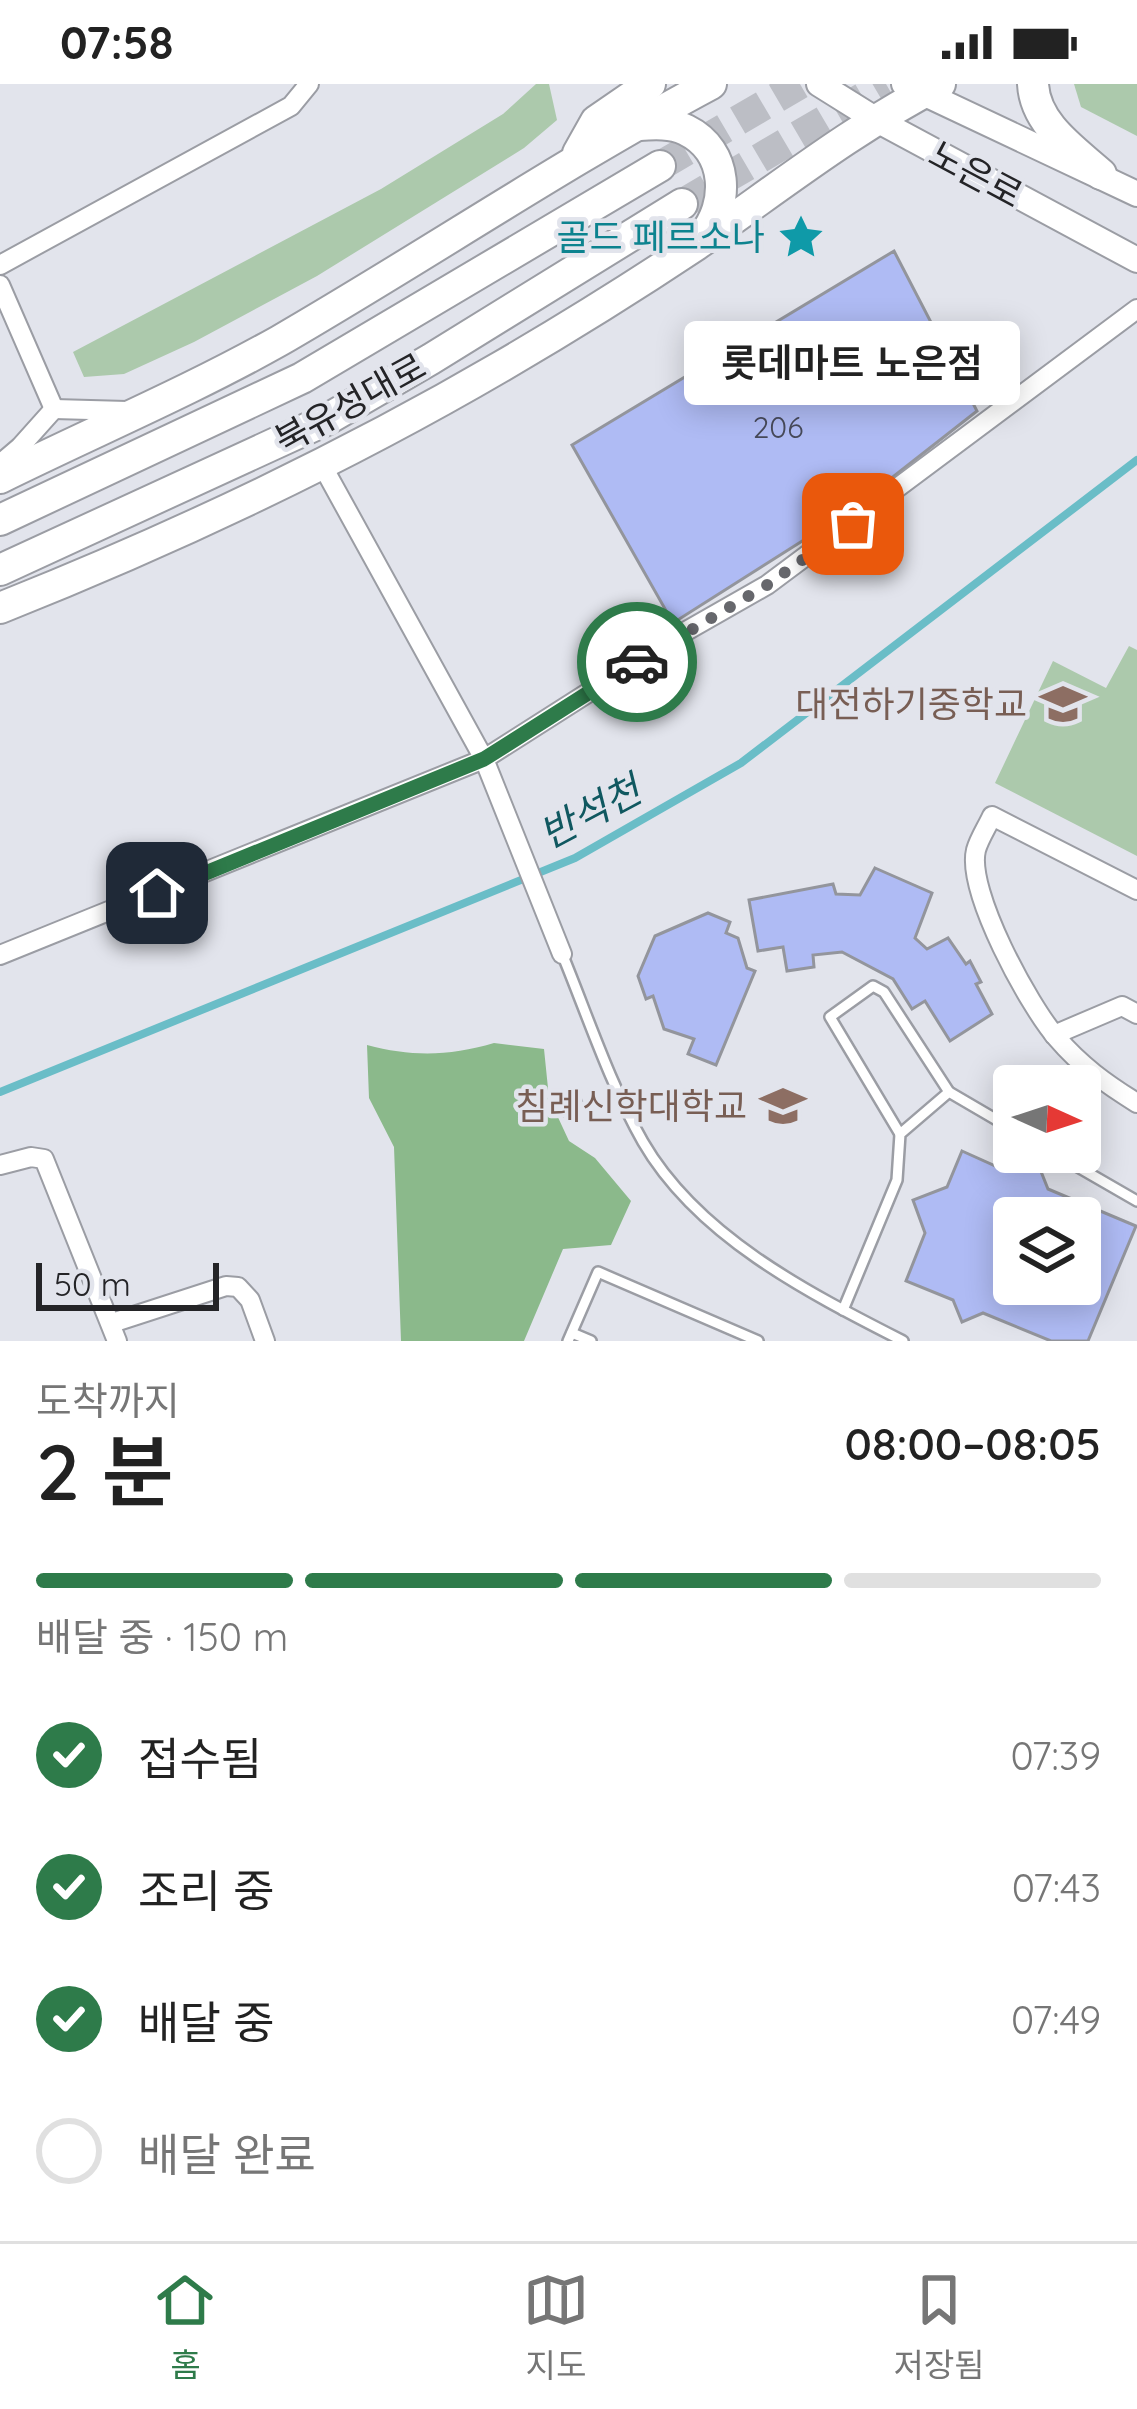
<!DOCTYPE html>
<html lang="ko">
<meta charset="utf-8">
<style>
:root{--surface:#fff;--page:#f2f2f2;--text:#222;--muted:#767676;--line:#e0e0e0;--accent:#2e7b4a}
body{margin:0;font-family:Quicksand,"Noto Sans KR",sans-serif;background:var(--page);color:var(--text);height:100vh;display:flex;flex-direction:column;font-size:45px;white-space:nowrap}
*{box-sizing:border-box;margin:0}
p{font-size:39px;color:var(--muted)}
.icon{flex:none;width:66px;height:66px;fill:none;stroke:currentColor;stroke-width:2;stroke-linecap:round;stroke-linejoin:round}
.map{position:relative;height:1257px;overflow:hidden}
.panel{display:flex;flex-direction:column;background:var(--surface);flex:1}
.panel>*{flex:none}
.needle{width:78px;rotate:93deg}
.controls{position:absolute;left:993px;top:981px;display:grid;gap:24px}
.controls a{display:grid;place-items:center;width:108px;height:108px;border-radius:12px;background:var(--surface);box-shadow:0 6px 30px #0003;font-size:60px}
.scale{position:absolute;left:36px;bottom:30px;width:183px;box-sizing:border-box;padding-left:12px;border:6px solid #242427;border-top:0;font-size:33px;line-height:42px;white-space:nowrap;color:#242427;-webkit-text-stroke:9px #e2e4ec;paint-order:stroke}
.pin{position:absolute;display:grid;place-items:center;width:102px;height:102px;color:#fff;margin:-51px;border-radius:24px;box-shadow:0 6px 18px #0006}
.courier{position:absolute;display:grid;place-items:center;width:120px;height:120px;margin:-60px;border:9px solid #2e7b4a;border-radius:50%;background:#fff;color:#222;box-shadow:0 3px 15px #0007}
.bubble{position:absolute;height:84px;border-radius:12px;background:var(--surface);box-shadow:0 6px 30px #0003;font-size:39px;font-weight:600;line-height:84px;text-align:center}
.overview em{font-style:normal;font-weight:600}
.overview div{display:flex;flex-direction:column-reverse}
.overview{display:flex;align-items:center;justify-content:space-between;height:204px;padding:0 36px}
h1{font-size:78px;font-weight:600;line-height:90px}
.bar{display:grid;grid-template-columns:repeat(4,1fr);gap:18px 12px;align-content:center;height:144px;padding:0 36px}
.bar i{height:15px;border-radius:9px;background:var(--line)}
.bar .active{background:var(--accent)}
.bar p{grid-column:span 4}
ol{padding:0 36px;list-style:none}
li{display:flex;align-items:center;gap:36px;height:132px}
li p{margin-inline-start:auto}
li .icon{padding:12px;border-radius:50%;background:var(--accent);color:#fff;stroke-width:4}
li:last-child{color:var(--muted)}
li i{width:66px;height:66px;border:6px solid var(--line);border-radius:50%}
.status{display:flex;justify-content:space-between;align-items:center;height:84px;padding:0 60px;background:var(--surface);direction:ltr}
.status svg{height:33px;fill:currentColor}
.menu{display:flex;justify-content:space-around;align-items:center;height:168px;border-top:3px solid var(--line);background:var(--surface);font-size:33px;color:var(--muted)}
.menu a{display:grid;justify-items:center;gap:6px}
.menu .active{color:var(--accent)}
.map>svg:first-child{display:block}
.green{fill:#acc9ac}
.forest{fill:#8bb98b}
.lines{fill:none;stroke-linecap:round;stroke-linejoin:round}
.stream{stroke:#6abdc7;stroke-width:8}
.building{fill:#afbbf4;stroke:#93959c;stroke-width:3;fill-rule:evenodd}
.primary-tunnel{stroke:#bcbec5;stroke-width:30;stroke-dasharray:30 15;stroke-linecap:butt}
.service-casing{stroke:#9b9da4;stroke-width:14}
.minor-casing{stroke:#9b9da4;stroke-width:22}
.tertiary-casing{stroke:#9b9da4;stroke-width:28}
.primary-casing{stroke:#9b9da4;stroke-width:34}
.service{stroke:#fff;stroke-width:9}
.minor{stroke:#fff;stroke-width:18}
.tertiary{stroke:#fff;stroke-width:24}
.primary{stroke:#fff;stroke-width:30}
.done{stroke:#66676c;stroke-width:12;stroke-dasharray:0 21.6}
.route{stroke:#2e7b4a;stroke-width:15}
.labels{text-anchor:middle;stroke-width:9;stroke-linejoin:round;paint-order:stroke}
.number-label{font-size:30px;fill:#474a5a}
.street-label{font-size:36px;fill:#242427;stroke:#e2e4ec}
.culture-label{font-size:36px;fill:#0d838f;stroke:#e2e4ec;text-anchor:end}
.education-label{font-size:36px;fill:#785e54;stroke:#e2e4ec;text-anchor:end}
.water-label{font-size:39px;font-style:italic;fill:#105860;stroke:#e2e4ec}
</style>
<div class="status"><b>07:58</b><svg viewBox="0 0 49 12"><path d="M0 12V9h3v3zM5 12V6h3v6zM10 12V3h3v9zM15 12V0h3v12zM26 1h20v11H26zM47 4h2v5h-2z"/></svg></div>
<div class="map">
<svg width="1137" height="1257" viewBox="0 0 1137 1257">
<rect width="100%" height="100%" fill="#e2e4ec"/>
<g class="green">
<path d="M536,0h13l8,36 -33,28 -207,128 -123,66 -70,32 -40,3 -11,-25 308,-163 122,-75z"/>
<path d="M1074,0h63v52l-56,-29z"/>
<path d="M1129,562l8,4v206l-142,-73 58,-122 53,27z"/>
</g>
<path class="forest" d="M494,959l50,6 5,49 20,43 26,17 36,43 -20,44 -48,4 -39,92h-123l-7,-194 -25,-49 -2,-53c45,12 83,11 127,-2z"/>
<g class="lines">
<path class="stream" d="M0,1008l575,-234 166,-95 396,-303"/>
</g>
<g class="building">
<path d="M894,167l83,160 -129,101 -175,111 -101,-178z"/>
<path d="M875,784l57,25 -17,45 12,11 21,-11 18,26 4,-3 11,21 -5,2 16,30 -42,27 -25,-40 -13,8 -19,-30 -51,-27 -29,3 1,12 -27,4 -4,-24 -25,4 -9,-51 84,-16 3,10 24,1z"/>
<path d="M708,829l22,9 -4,11 12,5 9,30 8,3 -39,94 -28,-11 6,-15 -30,-10 -11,-33 -7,3 -8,-23 17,-40z"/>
<path d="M577,1005l7,19 -20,8 -7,-20z"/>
<path d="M962,1067l38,17 34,-14 14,35 88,37 -48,115h-37l-68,-28 -21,9 -9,-22 -47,-19 19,-48 -12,-33 34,-13zM1014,1134h66v66h-66z"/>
</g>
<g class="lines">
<g class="primary-tunnel">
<path d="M660,82l140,-82"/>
<path d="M682,120l204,-120"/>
</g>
<g class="service-casing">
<g id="service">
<path d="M563,872c25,61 47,128 80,186 55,95 166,151 260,199"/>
<path d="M900,1050l-70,-117 43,-31 11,6 65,100"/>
<path d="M1052,1068l85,49"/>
<path d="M843,1226l54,-130 3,-46 49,-42 65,38"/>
<path d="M572,1249l19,8"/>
<path d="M568,1257l30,-69 160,69"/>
</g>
</g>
<g class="minor-casing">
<g id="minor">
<path d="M0,181l291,-159 18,-22"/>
<path d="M0,201l54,124"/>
<path d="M54,325l73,2"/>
<path d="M0,380l20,-17 34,-38"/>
<path d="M322,381l162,294 78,195"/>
<path d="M1137,806l-145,-74c-5,11 -13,23 -16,34 -10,41 53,156 81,188 23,27 49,46 80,65"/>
<path d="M0,871l484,-196 190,-121 93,-53 370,-276"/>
<path d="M1054,951l68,-29 15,8"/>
<path d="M0,1081l31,-8 13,2 73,182"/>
<path d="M112,1239l114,-37 12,1 12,13 15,41"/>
</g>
</g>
<g class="tertiary-casing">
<g id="tertiary">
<path d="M819,0l56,35 262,141"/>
<path d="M904,0l233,110"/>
</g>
</g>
<g class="primary-casing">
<g id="primary">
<path d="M1033,0c2,40 40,65 68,90"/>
<path d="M639,41c15,-1 33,-2 47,5 43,21 44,75 16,107"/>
<path d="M578,69l18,-32 54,-37"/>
<path d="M0,394c93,-46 188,-86 279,-137 145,-84 284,-178 432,-257"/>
<path d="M0,436l302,-142 358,-212"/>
<path d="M0,486l326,-150 105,-61 251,-155"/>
<path d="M0,524c173,-69 341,-148 502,-242 65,-38 131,-79 194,-121 81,-56 156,-116 244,-161"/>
</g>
</g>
<use href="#service" class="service"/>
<use href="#minor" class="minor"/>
<use href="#tertiary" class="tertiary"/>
<use href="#primary" class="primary"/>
</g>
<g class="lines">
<path class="done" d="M637,578l130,-77 86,-61"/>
<path class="route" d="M157,809l327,-134 153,-97"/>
</g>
<defs>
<g id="sight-bare" transform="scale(3.6)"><path d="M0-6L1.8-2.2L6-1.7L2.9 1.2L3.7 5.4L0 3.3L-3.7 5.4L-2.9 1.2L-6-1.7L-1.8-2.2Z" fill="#0f9aa8" stroke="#e2e4ec" stroke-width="2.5" paint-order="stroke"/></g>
<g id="school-bare" transform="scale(3.6)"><path d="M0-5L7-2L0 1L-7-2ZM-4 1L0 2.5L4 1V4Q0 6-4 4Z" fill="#8d6e63" stroke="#e2e4ec" stroke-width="2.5" paint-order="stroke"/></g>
<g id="university-bare" transform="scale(3.6)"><path d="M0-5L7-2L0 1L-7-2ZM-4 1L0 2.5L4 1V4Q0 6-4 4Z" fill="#8d6e63" stroke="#e2e4ec" stroke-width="2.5" paint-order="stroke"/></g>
</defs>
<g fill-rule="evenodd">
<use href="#sight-bare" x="801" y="153"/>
<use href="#school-bare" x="1063" y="620"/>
<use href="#university-bare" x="783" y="1022"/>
</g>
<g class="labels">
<g class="number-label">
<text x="778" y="354">206</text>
</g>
<g class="street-label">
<text transform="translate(976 90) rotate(28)" y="13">노은로</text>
<text transform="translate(350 319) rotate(-29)" y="13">북유성대로</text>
</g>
<g class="culture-label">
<text x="765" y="166">골드 페르소나</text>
</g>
<g class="education-label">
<text x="1027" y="633">대전하기중학교</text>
<text x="747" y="1035">침례신학대학교</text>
</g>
<g class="water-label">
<text transform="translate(590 728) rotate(-28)" y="14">반석천</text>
</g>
</g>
</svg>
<div class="controls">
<a><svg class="needle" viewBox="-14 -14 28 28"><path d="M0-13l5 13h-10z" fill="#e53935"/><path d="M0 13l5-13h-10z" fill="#767676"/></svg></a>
<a><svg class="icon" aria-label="layers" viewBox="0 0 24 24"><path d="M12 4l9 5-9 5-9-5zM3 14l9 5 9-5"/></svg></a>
</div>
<div class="scale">50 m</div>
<div class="pin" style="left:853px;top:440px;background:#ea580c"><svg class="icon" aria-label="bag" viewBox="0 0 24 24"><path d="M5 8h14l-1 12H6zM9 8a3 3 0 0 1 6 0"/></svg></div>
<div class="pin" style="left:157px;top:809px;background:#1f2937"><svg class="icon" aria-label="home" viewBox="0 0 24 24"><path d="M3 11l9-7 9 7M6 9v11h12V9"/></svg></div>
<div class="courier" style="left:637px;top:578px"><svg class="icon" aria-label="car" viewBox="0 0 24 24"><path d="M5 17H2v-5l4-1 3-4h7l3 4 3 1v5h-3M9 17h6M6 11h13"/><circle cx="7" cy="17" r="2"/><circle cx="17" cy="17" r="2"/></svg></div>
<div class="bubble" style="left:684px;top:237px;width:336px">롯데마트 노은점</div>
</div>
<section class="panel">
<div class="overview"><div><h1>2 분</h1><p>도착까지</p></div><em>08:00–08:05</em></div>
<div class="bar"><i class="active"></i><i class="active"></i><i class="active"></i><i></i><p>배달 중 · 150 m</p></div>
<ol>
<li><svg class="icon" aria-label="check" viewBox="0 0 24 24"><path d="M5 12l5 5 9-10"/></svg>접수됨<p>07:39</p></li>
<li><svg class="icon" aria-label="check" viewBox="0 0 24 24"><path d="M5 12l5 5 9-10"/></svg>조리 중<p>07:43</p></li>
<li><svg class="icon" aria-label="check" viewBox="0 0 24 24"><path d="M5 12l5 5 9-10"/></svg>배달 중<p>07:49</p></li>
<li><i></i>배달 완료</li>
</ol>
</section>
<nav class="menu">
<a class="active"><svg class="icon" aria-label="home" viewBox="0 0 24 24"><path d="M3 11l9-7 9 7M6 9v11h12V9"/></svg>홈</a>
<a><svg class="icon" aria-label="map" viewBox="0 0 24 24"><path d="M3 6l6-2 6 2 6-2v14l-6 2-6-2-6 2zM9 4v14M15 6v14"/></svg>지도</a>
<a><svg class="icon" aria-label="saved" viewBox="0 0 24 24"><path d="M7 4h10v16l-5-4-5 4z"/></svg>저장됨</a>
</nav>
